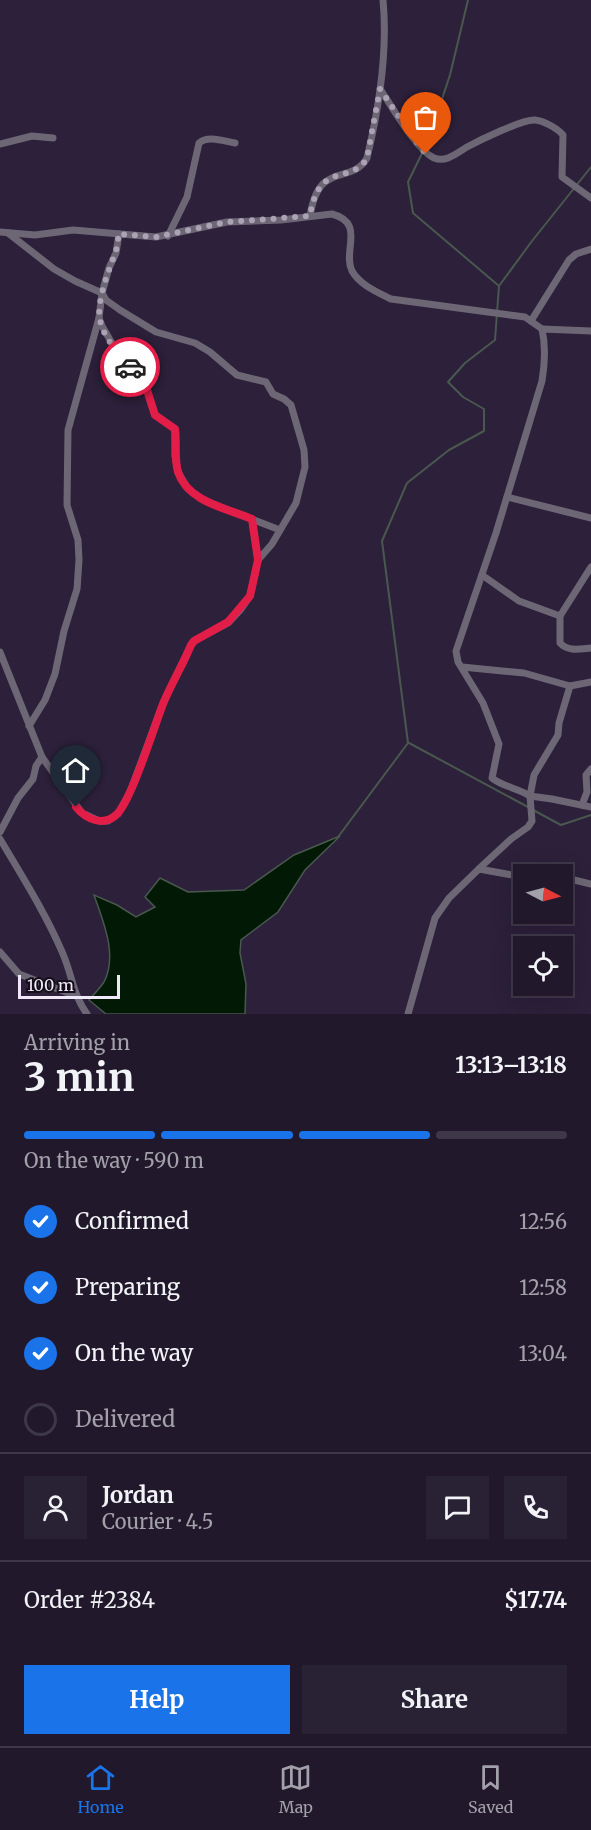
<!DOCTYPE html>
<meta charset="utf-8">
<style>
:root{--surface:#21182c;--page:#292134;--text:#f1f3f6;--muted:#a2a0a9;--line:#3e3748;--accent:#1a73e8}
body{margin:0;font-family:Merriweather,serif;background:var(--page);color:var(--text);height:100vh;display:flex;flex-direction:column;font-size:22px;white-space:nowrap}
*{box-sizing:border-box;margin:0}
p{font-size:20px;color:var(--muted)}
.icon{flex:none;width:33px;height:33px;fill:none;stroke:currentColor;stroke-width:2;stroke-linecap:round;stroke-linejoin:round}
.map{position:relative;height:1014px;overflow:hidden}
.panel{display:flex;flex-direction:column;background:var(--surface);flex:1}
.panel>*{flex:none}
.needle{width:39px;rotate:96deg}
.buttons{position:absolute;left:513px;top:864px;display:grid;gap:12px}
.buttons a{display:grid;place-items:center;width:60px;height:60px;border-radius:0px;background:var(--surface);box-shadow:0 6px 24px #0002,0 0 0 2px var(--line);font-size:30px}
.scale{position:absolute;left:18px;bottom:15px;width:102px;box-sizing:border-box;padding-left:6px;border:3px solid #efe8f9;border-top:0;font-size:16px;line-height:21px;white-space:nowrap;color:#efe8f9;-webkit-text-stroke:4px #120d18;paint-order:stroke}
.pin{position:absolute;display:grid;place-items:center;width:51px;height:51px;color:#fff;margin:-62px -26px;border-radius:50% 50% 50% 0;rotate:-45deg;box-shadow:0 0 6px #0007}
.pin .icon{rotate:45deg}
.courier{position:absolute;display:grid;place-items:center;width:60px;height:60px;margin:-30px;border:4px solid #e11d48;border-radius:50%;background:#fff;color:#222;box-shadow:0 2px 8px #0007}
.overview em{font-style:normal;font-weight:700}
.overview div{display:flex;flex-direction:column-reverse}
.overview{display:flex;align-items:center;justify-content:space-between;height:102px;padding:0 24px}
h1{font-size:39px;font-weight:700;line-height:45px}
.bar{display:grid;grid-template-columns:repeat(4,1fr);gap:9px 6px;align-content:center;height:72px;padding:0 24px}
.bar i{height:8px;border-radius:4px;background:var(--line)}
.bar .selected{background:var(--accent)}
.bar p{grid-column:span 4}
.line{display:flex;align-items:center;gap:15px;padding:0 24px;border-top:2px solid var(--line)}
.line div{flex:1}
.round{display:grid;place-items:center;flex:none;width:63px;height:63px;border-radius:0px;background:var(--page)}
ol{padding:0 24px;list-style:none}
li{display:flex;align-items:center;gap:18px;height:66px}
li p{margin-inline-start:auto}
li .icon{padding:6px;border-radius:50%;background:var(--accent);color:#fff;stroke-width:4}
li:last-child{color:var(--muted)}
li i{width:33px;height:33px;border:3px solid var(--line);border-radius:50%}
.primary-button{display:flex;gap:12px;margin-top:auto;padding:12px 24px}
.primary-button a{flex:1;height:69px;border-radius:0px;background:var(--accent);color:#fff;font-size:24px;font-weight:700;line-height:69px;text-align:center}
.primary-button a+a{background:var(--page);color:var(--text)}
.tab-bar{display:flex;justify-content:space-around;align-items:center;height:84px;border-top:2px solid var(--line);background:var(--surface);font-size:16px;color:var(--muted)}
.tab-bar a{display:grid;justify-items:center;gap:3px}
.tab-bar .selected{color:var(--accent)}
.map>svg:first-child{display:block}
.water{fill:#021a05;stroke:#49584e;stroke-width:1.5}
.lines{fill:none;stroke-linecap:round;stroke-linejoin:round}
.stream{stroke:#49584e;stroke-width:2}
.minor{stroke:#6d6775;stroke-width:7}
.done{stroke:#aba2b6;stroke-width:6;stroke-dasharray:0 10.8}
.route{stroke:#e11d48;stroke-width:8}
</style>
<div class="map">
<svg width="591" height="1014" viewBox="0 0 591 1014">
<rect width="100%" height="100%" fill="#2c203a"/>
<path class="water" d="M340,836l-35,34 -27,42 -37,28 -1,13 6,31 -1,30h-139l-17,-14c5,-6 11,-12 15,-18 14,-27 -1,-61 -10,-87l23,10 19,12 19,-10 -10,-10 15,-19 28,14 56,-2 50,-35z"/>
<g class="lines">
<g class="stream">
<path d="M499,286l33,-45 59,-74"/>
<path d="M409,743l119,64"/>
<path d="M533,810l28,15 30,-10"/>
<path d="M338,837l70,-94 -26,-202 25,-58 42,-33 35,-19v-22l-21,-12 -15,-15 17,-19 30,-23 4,-54 -86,-73 -5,-31 20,-41 22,-66 18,-75"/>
</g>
<g class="minor">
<path d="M380,89c12,17 36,61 54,69 12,5 23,-5 33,-11 13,-7 56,-28 68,-27 9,1 22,8 28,15l-1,42 29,21"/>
<path d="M0,144l32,-8 21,2"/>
<path d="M310,216c9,-57 41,-30 57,-58 12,-50 21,-106 16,-158"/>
<path d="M0,232l35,3 38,-5 83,7 71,-15 54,-2 51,-6c34,9 10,37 20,57 8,14 25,21 39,28l134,18 17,12"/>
<path d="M8,233l46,36 21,12 27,12 4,7 14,10 36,22 39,11 15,9 27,23 29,7 7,12 11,5 7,6 13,45 1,17 -9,36 -24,41 -14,16 -8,36 -9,13 -13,14 -34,18 -3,4 -27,56 -34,91 -12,22 -10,7h-9l-17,-8 -40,-56"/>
<path d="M119,234l-3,19 -7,15 -7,25 -3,25 3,8 15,26 29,35 9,28 20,14v27l3,16 10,17 17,12 75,29"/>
<path d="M168,236l19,-39 12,-54c9,-8 24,-2 36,0"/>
<path d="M531,321l38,-61 7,-6 15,-5"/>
<path d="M507,497l84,21"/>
<path d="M252,519l6,41"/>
<path d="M482,575l37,26 41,15v27c8,9 20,6 31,5"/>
<path d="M560,616l31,-49"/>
<path d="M0,652l42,105 -6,9 -3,13 -15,19 -18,34"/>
<path d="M462,667l62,6 46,13 21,-4"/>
<path d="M570,686l-11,37 -1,12 -24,40 -4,21 22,3 39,8"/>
<path d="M29,726l16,-26 10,-26 9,-43 13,-42 2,-29 -1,-20 -11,-35 1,-75 31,-112"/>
<path d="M582,805l5,-13 -1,-17 5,-6"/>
<path d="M0,839c22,37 46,75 63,115 9,21 10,41 24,60"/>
<path d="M479,869l33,6 27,-2 13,1"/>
<path d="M562,877l29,7"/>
<path d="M0,952l19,22 57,22"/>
<path d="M408,1014l27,-96 14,-20 35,-34 27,-25 17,-12 4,-6 -2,-25c-12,-8 -27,-9 -38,-18l7,-34 -16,-41 -25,-41 -2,-11 40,-118 46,-152c3,-18 4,-34 0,-52l49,2"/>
</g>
</g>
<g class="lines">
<path class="done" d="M130,367c-11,-13 -27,-30 -30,-47 -3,-14 4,-36 9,-50 4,-13 10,-22 9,-36l38,3 71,-15 83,-6c9,-57 41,-30 57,-58l13,-69 37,54 9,11"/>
<path class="route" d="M76,807c10,12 27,20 40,8 15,-13 38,-88 47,-111 8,-20 20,-39 28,-59l3,-4 34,-19 22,-26 8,-36 -6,-41c-26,-11 -64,-17 -74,-47 -4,-14 -1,-29 -3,-43l-20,-14 -9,-28 -16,-20"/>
</g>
</svg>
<div class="buttons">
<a><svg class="needle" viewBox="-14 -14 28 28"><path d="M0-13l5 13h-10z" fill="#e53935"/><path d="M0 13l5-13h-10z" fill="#a2a0a9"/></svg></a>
<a><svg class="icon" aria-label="locate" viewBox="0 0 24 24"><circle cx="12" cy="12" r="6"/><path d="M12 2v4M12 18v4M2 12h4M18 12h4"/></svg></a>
</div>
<div class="scale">100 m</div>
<div class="pin" style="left:426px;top:154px;background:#ea580c"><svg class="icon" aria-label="bag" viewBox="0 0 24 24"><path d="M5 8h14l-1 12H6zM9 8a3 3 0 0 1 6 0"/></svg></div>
<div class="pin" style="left:76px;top:807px;background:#1f2937"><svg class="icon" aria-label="home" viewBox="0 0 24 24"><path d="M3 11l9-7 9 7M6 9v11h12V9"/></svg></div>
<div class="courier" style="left:130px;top:367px"><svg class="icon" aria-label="car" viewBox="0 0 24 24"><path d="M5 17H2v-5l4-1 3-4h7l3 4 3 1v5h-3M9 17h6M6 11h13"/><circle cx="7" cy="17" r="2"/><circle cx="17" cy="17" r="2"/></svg></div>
</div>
<section class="panel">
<div class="overview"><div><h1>3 min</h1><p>Arriving in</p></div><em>13:13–13:18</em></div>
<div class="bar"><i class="selected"></i><i class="selected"></i><i class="selected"></i><i></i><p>On the way · 590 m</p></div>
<ol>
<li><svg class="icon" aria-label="check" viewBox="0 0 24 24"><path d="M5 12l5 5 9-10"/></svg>Confirmed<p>12:56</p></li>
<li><svg class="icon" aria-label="check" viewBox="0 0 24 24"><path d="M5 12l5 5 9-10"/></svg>Preparing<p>12:58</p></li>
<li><svg class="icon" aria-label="check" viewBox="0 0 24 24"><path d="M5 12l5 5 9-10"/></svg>On the way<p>13:04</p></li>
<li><i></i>Delivered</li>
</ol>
<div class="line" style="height:108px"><a class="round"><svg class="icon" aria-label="person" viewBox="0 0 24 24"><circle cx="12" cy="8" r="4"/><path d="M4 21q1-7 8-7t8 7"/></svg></a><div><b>Jordan</b><p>Courier · 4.5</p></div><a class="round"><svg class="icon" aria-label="chat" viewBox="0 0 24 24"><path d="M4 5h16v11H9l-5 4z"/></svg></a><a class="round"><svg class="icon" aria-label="phone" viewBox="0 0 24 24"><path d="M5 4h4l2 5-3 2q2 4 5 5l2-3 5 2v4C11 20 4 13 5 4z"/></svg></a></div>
<div class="line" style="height:78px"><div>Order #2384</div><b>$17.74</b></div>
<div class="primary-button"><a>Help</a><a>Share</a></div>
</section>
<nav class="tab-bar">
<a class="selected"><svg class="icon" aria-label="home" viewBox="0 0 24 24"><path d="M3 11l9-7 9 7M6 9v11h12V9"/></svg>Home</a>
<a><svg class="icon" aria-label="map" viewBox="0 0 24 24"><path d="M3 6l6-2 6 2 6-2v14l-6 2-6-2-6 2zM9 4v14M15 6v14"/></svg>Map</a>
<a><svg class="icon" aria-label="saved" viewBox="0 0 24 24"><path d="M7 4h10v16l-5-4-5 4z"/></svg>Saved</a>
</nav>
